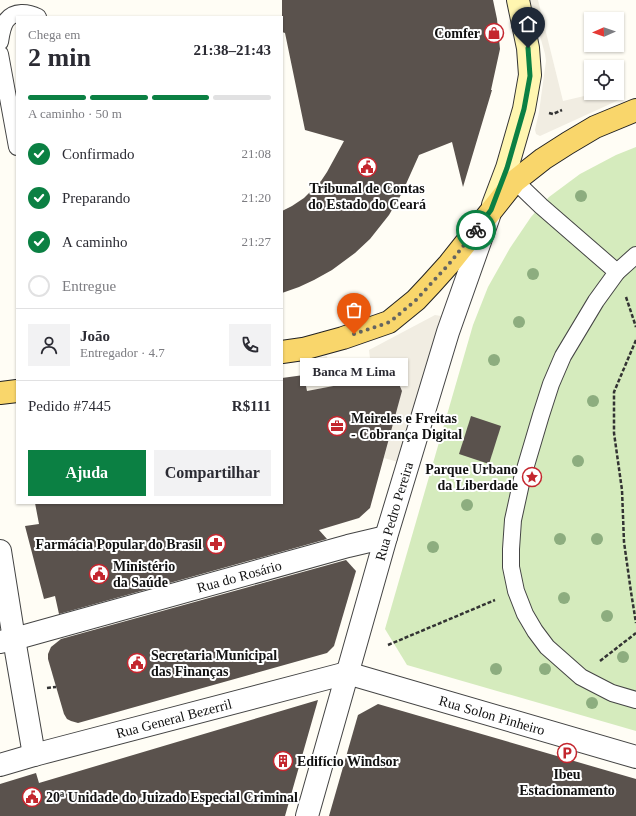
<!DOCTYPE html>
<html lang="pt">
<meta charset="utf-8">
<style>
:root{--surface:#fff;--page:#f2f2f3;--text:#2b2b33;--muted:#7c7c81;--line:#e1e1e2;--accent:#0b8043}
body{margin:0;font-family:"Times New Roman",serif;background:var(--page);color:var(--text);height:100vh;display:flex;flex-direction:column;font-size:15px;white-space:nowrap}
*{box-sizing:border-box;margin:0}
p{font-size:13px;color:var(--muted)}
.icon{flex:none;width:22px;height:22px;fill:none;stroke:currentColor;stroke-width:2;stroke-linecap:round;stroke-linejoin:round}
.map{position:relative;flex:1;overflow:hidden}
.drawer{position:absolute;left:16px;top:16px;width:267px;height:488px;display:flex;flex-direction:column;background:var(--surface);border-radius:0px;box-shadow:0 1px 3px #0004}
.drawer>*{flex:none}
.needle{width:26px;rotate:268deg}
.tools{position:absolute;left:584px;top:12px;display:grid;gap:8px}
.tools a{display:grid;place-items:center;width:40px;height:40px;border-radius:0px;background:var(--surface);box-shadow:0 1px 3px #0004;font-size:20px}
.pin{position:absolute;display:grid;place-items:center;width:34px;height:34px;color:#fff;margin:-41px -17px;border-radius:50% 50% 50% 0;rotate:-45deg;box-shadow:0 0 4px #0007}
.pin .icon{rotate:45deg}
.courier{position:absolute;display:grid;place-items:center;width:40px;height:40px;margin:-20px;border:3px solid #0b8043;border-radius:50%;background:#fff;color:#222;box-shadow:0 1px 5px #0007}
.bubble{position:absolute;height:28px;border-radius:0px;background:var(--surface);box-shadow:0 1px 3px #0004;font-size:13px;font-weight:600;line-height:28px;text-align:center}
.head em{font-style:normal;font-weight:600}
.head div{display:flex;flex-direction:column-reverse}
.head{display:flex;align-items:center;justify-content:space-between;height:68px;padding:0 12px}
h1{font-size:26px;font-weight:600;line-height:30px}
.bar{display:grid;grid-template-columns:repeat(4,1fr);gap:6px 4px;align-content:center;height:48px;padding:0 12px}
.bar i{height:5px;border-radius:3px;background:var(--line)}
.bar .current{background:var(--accent)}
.bar p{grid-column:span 4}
.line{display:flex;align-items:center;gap:10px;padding:0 12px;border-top:1px solid var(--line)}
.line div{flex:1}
.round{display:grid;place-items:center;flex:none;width:42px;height:42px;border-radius:0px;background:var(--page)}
ol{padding:0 12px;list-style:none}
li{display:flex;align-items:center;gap:12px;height:44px}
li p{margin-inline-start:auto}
li .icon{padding:4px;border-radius:50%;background:var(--accent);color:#fff;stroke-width:4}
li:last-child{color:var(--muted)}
li i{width:22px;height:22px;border:2px solid var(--line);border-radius:50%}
.button{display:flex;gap:8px;margin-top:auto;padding:8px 12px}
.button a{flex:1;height:46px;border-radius:0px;background:var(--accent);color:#fff;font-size:16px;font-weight:600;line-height:46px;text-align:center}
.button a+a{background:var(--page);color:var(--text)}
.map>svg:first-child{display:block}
.green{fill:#d5ebbd}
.plaza{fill:#f1ede2}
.building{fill:#5a524d}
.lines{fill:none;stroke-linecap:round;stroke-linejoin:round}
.service-casing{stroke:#444;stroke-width:18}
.minor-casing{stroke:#444;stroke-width:24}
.secondary-casing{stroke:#333;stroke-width:24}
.primary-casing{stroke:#222;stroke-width:24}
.path{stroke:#333;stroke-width:2.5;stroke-dasharray:4 2;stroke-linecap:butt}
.service{stroke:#fff;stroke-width:16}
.minor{stroke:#fff;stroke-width:22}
.secondary{stroke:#fff6b0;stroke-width:22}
.primary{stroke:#f9d66b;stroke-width:22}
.tree{fill:#8dad7f}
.done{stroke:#646461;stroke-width:4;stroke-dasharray:0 7.2}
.route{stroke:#0b8043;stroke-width:5}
.labels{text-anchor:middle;stroke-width:4;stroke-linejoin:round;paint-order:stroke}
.poi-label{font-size:14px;font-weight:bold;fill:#111;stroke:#fff;text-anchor:start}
.street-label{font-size:14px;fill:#111;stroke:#fff}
</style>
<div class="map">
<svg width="636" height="816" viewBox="0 0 636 816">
<rect width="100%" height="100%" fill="#fffdf5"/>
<path class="green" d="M636,147v584l-229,-66 -22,-36 88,-304 15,-38 22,-39 21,-31 18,-20 31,-23 36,-19z"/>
<g class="plaza">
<path d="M530,0h8l25,101 34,-8h20v-4l1,-1 3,11 -81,37 -4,-2 -1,-4 4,-18 7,-51 -1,-7z"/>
<path d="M435,315l6,1v3l-43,143 -14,-4 17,-64 1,-3 -3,-7 -2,-3 -7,-4h-5l-78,14 -5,-30 25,-5 2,18 42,-7 -2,-17z"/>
</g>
<g class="building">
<path d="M282,0h211l4,19 3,30 -9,41h1l-29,97 -11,-45 -33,13 -17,38 -13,22 -19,24 -15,14 -23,17 -18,10 -15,7 -17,6v-82l10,-5 12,-8 17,-17 6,-9 17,-31 -39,-11 -20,-97 -3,-1z"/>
<path d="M363,365l30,14 6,5 3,7 -32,117 -11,10 -40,12 8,9 -268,75 -4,-18 -11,3 -19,-73 14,-2 -4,-21h247v-125l22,-3 3,16 58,-11z"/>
<path d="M471,416l30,10 -12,38 -30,-10z"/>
<path d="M346,560l10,11 -22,75 -7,7 -249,70 -7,-2 -4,-2 -3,-5 -16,-55v-5l3,-7 10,-8z"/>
<path d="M318,700l-33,116h-285v-32l36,-11 3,10z"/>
<path d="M378,704l258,75v37h-307l29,-101z"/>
</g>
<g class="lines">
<g class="service-casing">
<g id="service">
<path d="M0,42c1,-6 2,-15 6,-21 8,-11 22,-9 32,-4"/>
<path d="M0,54l17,93"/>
<path d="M515,181l26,25 76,66"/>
<path d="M636,255l-19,17 -21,29 -33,55 -12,28 -10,31 -19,64 -9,41 -2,29v18l5,24 9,23 10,17 12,16 34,30 31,16 24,7"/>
</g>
</g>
<g class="minor-casing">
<g id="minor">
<path d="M0,551l14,88 20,116"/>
<path id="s1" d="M0,642l14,-3 334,-93 38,-9"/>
<path id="s2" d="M0,765l34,-10 313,-82 289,84"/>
<path id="s3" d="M307,816l79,-279 62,-205 41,-116"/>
</g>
</g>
<g class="secondary-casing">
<path id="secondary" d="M493,205l14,-37 17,-59 6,-34 -2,-27 -10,-48"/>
</g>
<g class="primary-casing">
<g id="primary">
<path d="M282,352l21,-3 40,-11 46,-16 27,-22 15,-16 18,-20 66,-83 28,-22 25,-16 27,-16 41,-17"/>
<path d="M0,393l17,-2"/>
</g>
</g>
<g class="path">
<path d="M549,113l4,1 9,-4"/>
<path d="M626,297l10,30"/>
<path d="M636,340l-22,52v41l8,57 2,52 7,50 5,31"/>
<path d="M388,645l107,-45"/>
<path d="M600,661l36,-28"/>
<path d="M47,688l9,-1"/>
</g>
<use href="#service" class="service"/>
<use href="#minor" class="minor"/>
<use href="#secondary" class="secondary"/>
<use href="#primary" class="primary"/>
</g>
<g class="tree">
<circle cx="581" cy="196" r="6"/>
<circle cx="533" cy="274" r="6"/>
<circle cx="519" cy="322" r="6"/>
<circle cx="494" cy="360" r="6"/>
<circle cx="593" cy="401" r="6"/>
<circle cx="578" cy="461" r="6"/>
<circle cx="467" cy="505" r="6"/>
<circle cx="560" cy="539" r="6"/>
<circle cx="597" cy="539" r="6"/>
<circle cx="433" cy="547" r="6"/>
<circle cx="564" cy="598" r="6"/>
<circle cx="607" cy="616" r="6"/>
<circle cx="623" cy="657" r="6"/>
<circle cx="496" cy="669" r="6"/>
<circle cx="545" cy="669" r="6"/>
<circle cx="592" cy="703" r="6"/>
</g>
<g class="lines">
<path class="done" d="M354,334l36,-12 26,-22 33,-36 27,-34"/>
<path class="route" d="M476,230l15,-20 16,-42 17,-59 6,-33 -2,-28"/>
</g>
<defs>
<g id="shop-ring" transform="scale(1)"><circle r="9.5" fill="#fff" stroke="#c4262e" stroke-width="1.5"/><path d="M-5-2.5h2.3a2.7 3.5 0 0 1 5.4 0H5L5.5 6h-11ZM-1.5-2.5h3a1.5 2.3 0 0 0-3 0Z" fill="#c4262e"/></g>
<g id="civic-ring" transform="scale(1)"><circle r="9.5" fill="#fff" stroke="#c4262e" stroke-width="1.5"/><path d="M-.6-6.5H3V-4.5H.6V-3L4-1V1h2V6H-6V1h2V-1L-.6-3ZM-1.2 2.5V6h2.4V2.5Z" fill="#c4262e"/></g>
<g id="office-ring" transform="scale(1)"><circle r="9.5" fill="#fff" stroke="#c4262e" stroke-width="1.5"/><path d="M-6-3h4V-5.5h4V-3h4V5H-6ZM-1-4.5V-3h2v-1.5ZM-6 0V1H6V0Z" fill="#c4262e"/></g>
<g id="sight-ring" transform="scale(1)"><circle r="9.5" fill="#fff" stroke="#c4262e" stroke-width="1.5"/><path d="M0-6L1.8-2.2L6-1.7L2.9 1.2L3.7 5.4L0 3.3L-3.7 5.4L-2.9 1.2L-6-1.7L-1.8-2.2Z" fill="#c4262e"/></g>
<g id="pharmacy-ring" transform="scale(1)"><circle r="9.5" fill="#fff" stroke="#c4262e" stroke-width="1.5"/><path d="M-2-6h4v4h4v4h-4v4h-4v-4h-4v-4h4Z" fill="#c4262e"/></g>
<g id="parking-ring" transform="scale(1)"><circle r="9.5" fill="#fff" stroke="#c4262e" stroke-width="1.5"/><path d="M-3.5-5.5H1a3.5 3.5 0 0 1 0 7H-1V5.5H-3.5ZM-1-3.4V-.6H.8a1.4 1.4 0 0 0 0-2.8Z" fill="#c4262e"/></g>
<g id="building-ring" transform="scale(1)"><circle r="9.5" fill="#fff" stroke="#c4262e" stroke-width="1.5"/><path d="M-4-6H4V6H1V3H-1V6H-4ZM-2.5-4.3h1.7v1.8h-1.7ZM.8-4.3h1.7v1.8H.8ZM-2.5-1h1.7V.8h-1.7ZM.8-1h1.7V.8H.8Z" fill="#c4262e"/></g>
</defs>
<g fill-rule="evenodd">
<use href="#shop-ring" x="494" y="33"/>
<use href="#civic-ring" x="367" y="167"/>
<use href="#office-ring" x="337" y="426"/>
<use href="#sight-ring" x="532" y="477"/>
<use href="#pharmacy-ring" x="216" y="544"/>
<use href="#civic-ring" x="99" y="574"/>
<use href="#civic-ring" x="137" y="663"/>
<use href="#parking-ring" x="567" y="753"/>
<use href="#building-ring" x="283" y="761"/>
<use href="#civic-ring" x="32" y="797"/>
</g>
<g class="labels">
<g class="poi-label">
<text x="480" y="38" text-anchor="end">Comfer</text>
<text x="367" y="193" text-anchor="middle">Tribunal de Contas<tspan x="367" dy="16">do Estado do Ceará</tspan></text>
<text x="351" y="423">Meireles e Freitas<tspan x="351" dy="16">- Cobrança Digital</tspan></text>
<text x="518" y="474" text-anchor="end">Parque Urbano<tspan x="518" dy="16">da Liberdade</tspan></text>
<text x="202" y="549" text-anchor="end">Farmácia Popular do Brasil</text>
<text x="113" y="571">Ministério<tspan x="113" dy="16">da Saúde</tspan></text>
<text x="151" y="660">Secretaria Municipal<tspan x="151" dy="16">das Finanças</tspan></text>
<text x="297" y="766">Edifício Windsor</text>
<text x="567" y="779" text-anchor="middle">Ibeu<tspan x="567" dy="16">Estacionamento</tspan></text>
<text x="46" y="802">20ª Unidade do Juizado Especial Criminal</text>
</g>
<g class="street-label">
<text dy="5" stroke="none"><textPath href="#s3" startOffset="317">Rua Pedro Pereira</textPath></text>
<text dy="5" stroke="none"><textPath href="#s1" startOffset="248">Rua do Rosário</textPath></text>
<text dy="5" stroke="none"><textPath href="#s2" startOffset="510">Rua Solon Pinheiro</textPath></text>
<text dy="5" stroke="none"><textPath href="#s2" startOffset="180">Rua General Bezerril</textPath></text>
</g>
</g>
</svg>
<div class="tools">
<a><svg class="needle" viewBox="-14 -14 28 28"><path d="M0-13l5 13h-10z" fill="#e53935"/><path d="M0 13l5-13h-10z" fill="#7c7c81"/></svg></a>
<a><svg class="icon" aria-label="locate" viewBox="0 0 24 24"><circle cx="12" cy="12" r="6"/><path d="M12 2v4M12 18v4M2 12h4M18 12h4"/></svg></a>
</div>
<div class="pin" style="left:354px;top:334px;background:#ea580c"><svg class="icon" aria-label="bag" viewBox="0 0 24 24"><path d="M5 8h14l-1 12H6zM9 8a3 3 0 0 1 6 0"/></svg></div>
<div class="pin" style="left:528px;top:48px;background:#1f2937"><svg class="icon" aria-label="home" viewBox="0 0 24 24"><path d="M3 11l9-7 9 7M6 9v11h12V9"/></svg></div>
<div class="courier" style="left:476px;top:230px"><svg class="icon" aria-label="bike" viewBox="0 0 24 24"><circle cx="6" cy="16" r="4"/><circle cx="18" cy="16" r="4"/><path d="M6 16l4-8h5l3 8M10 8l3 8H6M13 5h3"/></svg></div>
<div class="bubble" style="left:300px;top:358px;width:108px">Banca M Lima</div>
<section class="drawer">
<div class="head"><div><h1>2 min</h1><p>Chega em</p></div><em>21:38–21:43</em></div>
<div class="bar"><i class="current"></i><i class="current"></i><i class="current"></i><i></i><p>A caminho · 50 m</p></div>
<ol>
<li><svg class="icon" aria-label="check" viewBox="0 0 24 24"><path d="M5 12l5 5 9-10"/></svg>Confirmado<p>21:08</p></li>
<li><svg class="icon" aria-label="check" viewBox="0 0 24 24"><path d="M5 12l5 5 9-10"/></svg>Preparando<p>21:20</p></li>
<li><svg class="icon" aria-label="check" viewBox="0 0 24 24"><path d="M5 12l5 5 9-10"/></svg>A caminho<p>21:27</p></li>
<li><i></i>Entregue</li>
</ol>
<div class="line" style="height:72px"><a class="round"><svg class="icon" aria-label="person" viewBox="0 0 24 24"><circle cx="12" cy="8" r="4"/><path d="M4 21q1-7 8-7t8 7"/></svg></a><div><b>João</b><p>Entregador · 4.7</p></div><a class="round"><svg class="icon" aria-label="phone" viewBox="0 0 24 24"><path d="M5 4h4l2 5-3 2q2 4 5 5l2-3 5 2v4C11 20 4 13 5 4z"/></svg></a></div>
<div class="line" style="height:52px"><div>Pedido #7445</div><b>R$111</b></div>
<div class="button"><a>Ajuda</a><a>Compartilhar</a></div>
</section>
</div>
